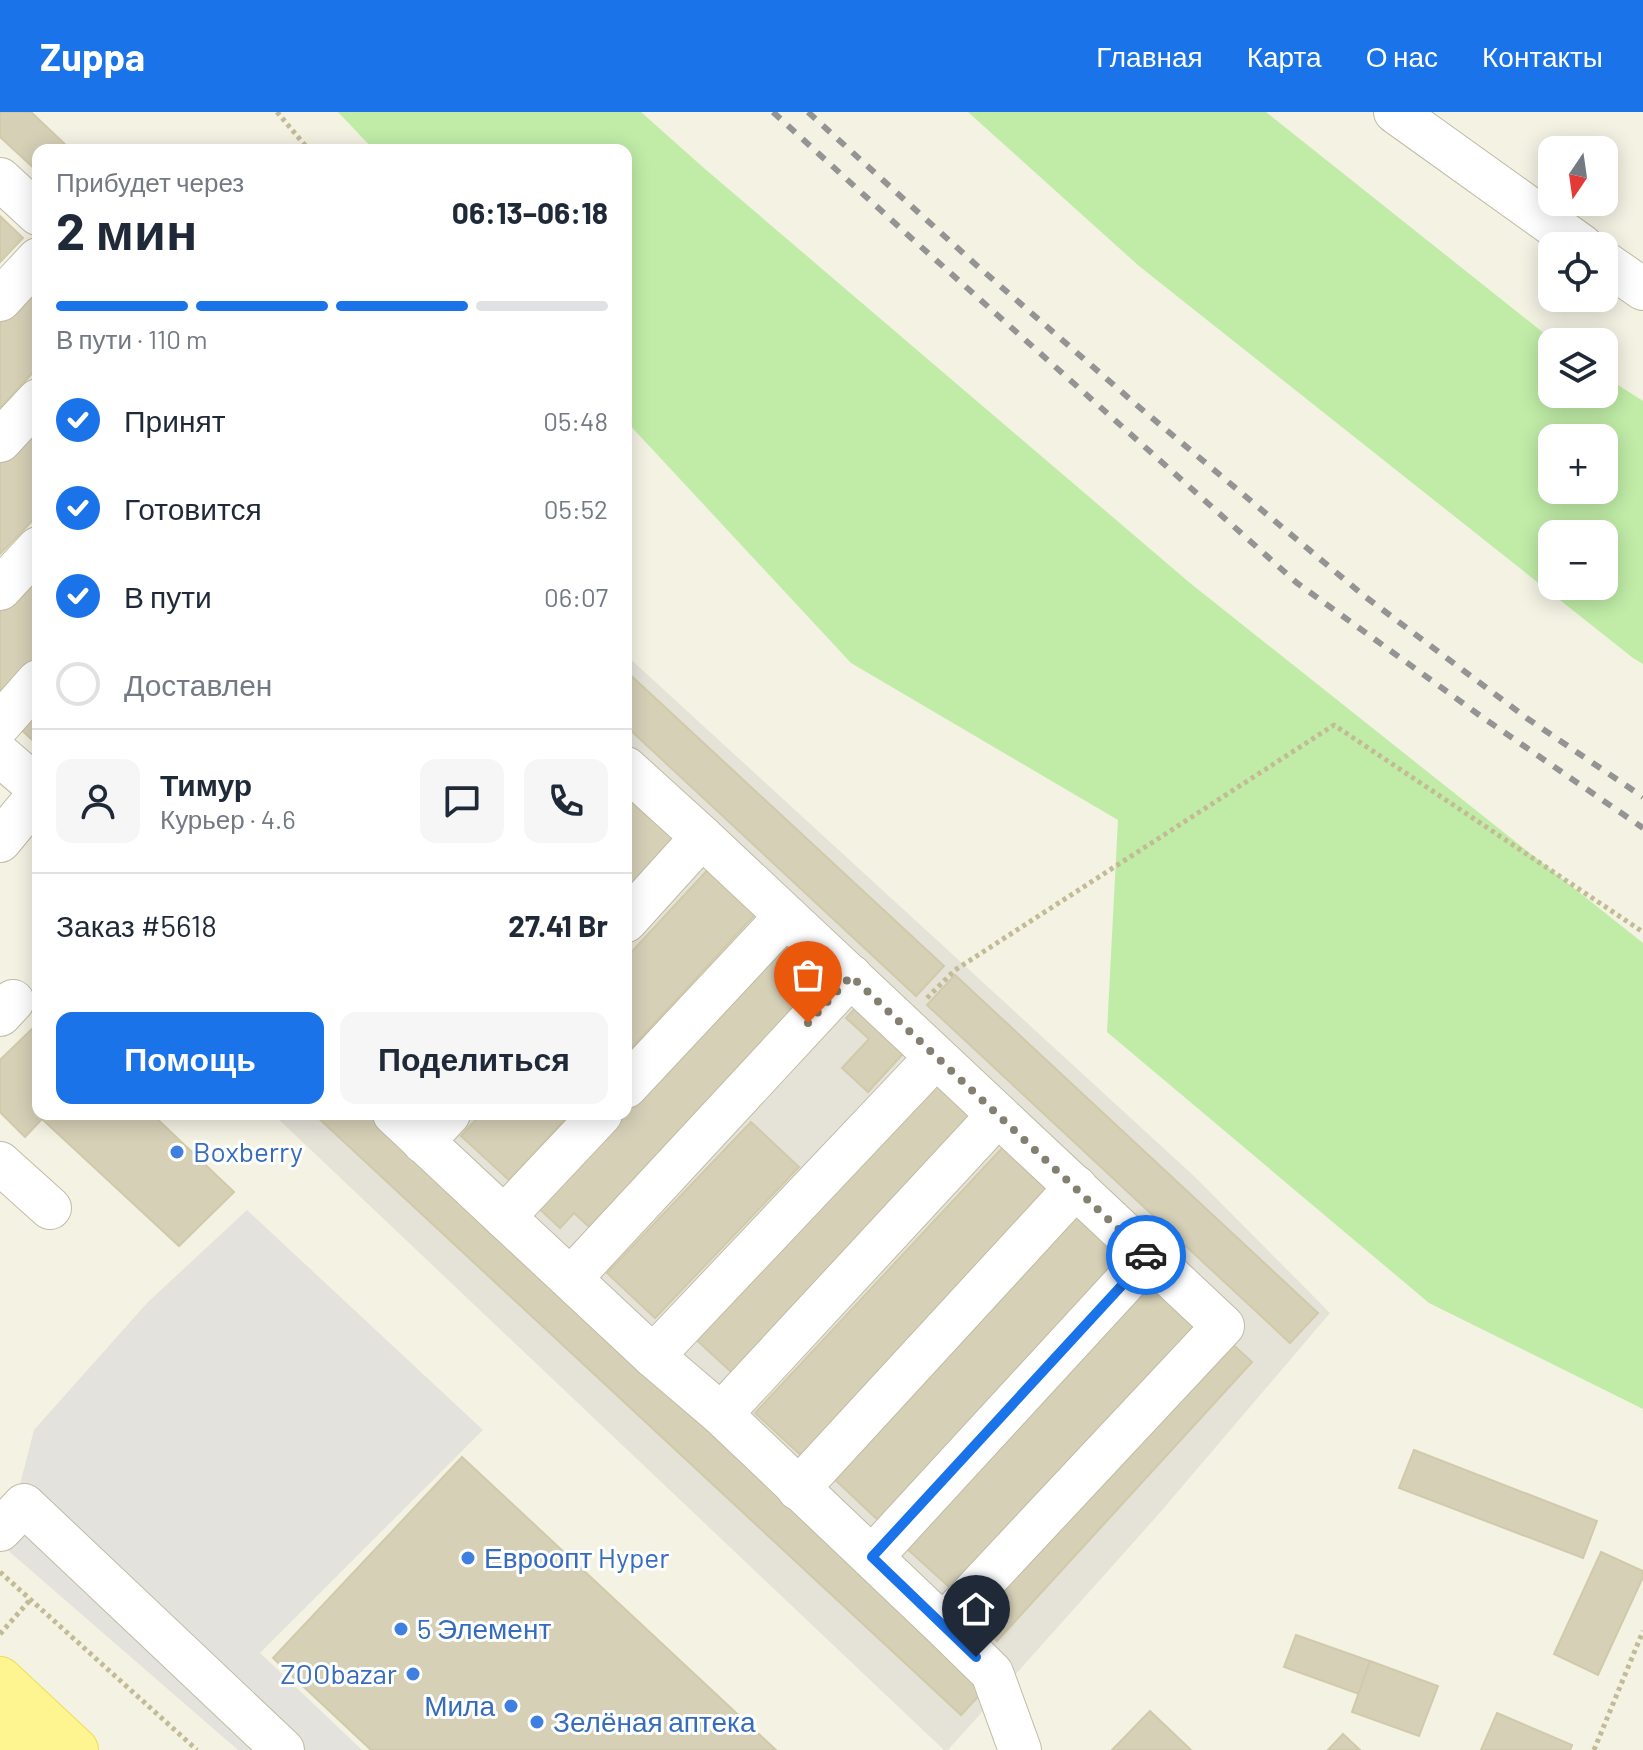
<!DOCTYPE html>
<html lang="ru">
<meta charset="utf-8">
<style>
:root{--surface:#fff;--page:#f6f6f7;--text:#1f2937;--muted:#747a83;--line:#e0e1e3;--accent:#1a73e8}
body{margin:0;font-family:Barlow,sans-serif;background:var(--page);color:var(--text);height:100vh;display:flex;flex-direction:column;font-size:30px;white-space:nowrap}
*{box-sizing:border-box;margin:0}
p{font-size:26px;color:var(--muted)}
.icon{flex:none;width:44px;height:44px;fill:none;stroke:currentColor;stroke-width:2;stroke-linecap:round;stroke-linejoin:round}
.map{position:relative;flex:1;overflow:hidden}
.drawer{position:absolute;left:32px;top:32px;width:600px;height:976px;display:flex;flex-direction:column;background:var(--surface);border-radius:16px;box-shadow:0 4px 20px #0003}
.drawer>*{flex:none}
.needle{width:52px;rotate:193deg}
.tools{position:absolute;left:1538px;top:24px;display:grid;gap:16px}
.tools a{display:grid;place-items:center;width:80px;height:80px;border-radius:16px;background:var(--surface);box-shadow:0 4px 20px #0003;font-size:40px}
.pin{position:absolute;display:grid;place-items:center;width:68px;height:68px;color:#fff;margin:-82px -34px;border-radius:50% 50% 50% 0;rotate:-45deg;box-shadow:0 0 8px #0007}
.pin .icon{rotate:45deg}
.courier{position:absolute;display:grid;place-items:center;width:80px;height:80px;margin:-40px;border:6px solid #1a73e8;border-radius:50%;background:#fff;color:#222;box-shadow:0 2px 10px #0007}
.head em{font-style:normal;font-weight:700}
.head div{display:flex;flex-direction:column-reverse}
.head{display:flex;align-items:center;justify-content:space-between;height:136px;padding:0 24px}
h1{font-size:52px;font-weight:700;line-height:60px}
.bar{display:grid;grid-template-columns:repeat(4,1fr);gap:12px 8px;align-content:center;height:96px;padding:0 24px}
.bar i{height:10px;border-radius:6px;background:var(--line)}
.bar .selected{background:var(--accent)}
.bar p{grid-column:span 4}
.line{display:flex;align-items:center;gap:20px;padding:0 24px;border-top:2px solid var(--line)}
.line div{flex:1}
.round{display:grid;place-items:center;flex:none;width:84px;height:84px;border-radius:16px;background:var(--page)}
ol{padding:0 24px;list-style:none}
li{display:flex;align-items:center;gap:24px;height:88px}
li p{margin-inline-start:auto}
li .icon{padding:8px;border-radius:50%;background:var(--accent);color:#fff;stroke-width:4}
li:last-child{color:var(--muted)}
li i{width:44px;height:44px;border:4px solid var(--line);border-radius:50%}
.button{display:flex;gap:16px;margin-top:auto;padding:16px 24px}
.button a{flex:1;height:92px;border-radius:16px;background:var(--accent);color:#fff;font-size:32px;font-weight:700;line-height:92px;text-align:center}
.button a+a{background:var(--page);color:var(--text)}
header{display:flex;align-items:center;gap:48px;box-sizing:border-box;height:112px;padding:0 40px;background:var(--accent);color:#fff}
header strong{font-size:38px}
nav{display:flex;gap:44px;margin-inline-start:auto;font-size:28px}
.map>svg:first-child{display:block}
.industrial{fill:#e5e2d8}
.green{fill:#c0eca7;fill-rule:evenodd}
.parking{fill:#e3e2dc}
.building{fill:#d6d0b7;stroke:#d1caaa;stroke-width:2}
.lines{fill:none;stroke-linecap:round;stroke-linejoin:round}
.minor-casing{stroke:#c0bca5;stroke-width:44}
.major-casing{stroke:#efde56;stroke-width:46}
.path{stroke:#c3bb95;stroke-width:5;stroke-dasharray:4 4;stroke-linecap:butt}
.minor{stroke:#fff;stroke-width:42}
.major{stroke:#fff590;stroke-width:44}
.rail{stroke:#949494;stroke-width:6;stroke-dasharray:10 10;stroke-linecap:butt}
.done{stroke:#838071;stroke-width:8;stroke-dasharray:0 14.4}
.route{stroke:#1a73e8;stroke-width:10}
.shop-dot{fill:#3f7fe0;stroke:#fff;stroke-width:3}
.labels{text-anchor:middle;stroke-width:6;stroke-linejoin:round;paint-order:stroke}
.shop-label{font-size:28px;fill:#366cbe;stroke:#fff;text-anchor:start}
</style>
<header>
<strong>Zuppa</strong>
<nav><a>Главная</a><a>Карта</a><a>О нас</a><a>Контакты</a></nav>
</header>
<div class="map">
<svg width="1643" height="1638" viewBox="0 0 1643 1638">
<rect width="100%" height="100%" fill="#f3f2e3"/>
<path class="industrial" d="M626,543l569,522 135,136 -173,203 -209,234h-4l-671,-636h353z"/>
<g class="green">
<path d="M338,0h303l64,57 485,414 453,360v466l-214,-106 -322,-271 11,-212 -267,-157 -225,-242v-271h-252z"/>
<path d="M968,0h298l289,230h-3v52h52v-18l39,25v263l-10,-6 -494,-392zM1552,326h52v52h-52zM1552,422h52v52h-52z"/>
</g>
<path class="parking" d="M247,1098l236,220 -223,223 102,97h-124l-234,-203 30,-117 113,-127z"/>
<g class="building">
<path d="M0,0h31l40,38h-33v22l-38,-35z"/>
<path d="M0,104l23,22 -23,24z"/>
<path d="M38,160v95l-38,41v-96z"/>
<path d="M38,307v96l-38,39v-95z"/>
<path d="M38,446v97l-38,40v-96z"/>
<path d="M626,559l318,295 -28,30 -290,-270z"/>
<path d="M38,593v40l-20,-18z"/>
<path d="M637,679l50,46 -61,65v-99z"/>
<path d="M714,751l48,44 -136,147v-96z"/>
<path d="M784,818l52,47 -239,257 -23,-21 -14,15 -28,-26 81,-88h13v-14z"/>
<path d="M955,863l363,338 -28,30 -363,-338z"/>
<path d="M863,888l48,45 -43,47 -26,-24 27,-29 -23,-21z"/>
<path d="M38,911v91h114l82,78 -55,54 -137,-127 -17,18 -25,-25v-52z"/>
<path d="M929,964l51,48 -239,257 -51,-47z"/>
<path d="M314,1002h54l618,574 -25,27z"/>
<path d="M481,1002h89l-61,66 -48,-44z"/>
<path d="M751,1010l48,45 -144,151 -48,-45z"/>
<path d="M1005,1033l50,46 -250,268 -50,-46z"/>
<path d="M1080,1095l51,48 -250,268 -51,-48z"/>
<path d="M1157,1160l52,46 -252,276 -52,-47z"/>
<path d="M1227,1227l25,23 -255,279 -25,-23z"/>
<path d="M1414,1338l183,71 -14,37 -184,-70z"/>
<path d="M462,1345l314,293h-405l-98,-92z"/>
<path d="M1601,1440l42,19v6l-45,98 -44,-21z"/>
<path d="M1296,1523l74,26 -11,33 -75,-27z"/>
<path d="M1370,1549l68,25 -19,50 -67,-24z"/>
<path d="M1150,1599l41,39h-79z"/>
<path d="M1497,1601l75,32 -2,5h-89z"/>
<path d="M1343,1622l17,16h-32z"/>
</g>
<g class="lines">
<g class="minor-casing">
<g id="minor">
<path d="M1395,0l187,134"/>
<path d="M0,67l38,35"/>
<path d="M1604,150l39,27"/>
<path d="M0,188l38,-41"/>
<path d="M0,329l38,-41"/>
<path d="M0,477l38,-41"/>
<path d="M0,612l38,-43"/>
<path d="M0,643l38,33"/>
<path d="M626,656l76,69 521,489 -280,299"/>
<path d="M0,729l38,-46"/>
<path d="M626,809l76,-84"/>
<path d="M0,903l13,-14"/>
<path d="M626,975l159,-170"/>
<path d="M394,1002l259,242 68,58 222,211 49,48 28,77"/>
<path d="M423,1030l26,-28"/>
<path d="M0,1051l50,45"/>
<path d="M504,1105l97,-103"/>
<path d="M571,1166l280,-302"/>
<path d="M653,1244l283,-299"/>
<path d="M721,1302l277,-299"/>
<path d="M798,1377l278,-302"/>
<path d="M0,1418l24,-25 259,245"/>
<path d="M872,1445l276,-300"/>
</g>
</g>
<g class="major-casing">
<g id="major">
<path d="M0,1567l76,71"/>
<path d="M0,1617l23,21"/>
</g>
</g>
<g class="path">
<path d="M277,0l32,38"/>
<path d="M927,886l28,-28 379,-245 309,207"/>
<path d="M0,1460l197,178"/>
<path d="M0,1522l30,-34"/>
<path d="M1594,1638l49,-119"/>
</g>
<use href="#minor" class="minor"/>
<use href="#major" class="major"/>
<g class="rail">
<path d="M773,0l136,124 388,347 185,134 161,111"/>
<path d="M808,0l166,151 165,144 224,188 165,124 115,78"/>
</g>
</g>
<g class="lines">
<path class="done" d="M808,911l43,-47 295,279"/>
<path class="route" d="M976,1545l-104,-100 276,-300 -2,-2"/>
</g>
<g class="shop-dot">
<circle cx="177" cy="1040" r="8"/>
<circle cx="468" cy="1446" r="8"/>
<circle cx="401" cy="1517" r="8"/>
<circle cx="413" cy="1562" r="8"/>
<circle cx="511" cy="1594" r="8"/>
<circle cx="537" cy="1610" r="8"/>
</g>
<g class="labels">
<g class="shop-label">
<text x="193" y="1050">Boxberry</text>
<text x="484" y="1456">Евроопт Hyper</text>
<text x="417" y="1527">5 Элемент</text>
<text x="397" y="1572" text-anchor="end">ZOObazar</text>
<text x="495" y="1604" text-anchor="end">Мила</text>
<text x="553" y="1620">Зелёная аптека</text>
</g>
</g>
</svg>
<div class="tools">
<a><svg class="needle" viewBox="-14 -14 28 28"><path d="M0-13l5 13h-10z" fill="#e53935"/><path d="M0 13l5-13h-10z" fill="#747a83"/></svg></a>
<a><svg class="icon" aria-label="locate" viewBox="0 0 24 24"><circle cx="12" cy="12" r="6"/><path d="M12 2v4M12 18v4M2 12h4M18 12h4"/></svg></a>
<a><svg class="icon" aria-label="layers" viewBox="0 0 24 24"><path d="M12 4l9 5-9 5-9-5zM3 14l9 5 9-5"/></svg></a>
<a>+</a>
<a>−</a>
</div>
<div class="pin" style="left:808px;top:911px;background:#ea580c"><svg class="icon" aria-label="bag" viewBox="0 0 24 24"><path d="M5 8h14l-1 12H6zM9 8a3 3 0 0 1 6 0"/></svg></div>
<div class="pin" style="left:976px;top:1545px;background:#1f2937"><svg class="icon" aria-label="home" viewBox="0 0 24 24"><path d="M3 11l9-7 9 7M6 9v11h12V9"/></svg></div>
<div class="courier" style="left:1146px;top:1143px"><svg class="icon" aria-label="car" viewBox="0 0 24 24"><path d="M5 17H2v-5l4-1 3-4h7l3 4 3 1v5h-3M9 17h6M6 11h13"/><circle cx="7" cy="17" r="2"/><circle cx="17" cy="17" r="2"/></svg></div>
<section class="drawer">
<div class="head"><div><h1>2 мин</h1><p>Прибудет через</p></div><em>06:13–06:18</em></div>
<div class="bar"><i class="selected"></i><i class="selected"></i><i class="selected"></i><i></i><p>В пути · 110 m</p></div>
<ol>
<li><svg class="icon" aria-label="check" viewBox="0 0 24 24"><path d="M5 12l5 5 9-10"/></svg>Принят<p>05:48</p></li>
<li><svg class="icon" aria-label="check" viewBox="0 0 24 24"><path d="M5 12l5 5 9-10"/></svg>Готовится<p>05:52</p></li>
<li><svg class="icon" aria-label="check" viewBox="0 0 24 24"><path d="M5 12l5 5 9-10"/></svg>В пути<p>06:07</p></li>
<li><i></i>Доставлен</li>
</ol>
<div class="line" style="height:144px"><a class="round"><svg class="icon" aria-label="person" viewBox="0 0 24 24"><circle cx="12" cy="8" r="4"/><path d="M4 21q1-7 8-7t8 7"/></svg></a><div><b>Тимур</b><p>Курьер · 4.6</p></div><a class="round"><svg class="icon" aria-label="chat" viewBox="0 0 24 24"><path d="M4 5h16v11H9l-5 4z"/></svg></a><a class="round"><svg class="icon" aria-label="phone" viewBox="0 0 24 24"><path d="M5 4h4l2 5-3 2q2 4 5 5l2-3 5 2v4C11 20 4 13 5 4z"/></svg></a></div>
<div class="line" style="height:104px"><div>Заказ #5618</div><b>27.41 Br</b></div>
<div class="button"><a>Помощь</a><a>Поделиться</a></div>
</section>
</div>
